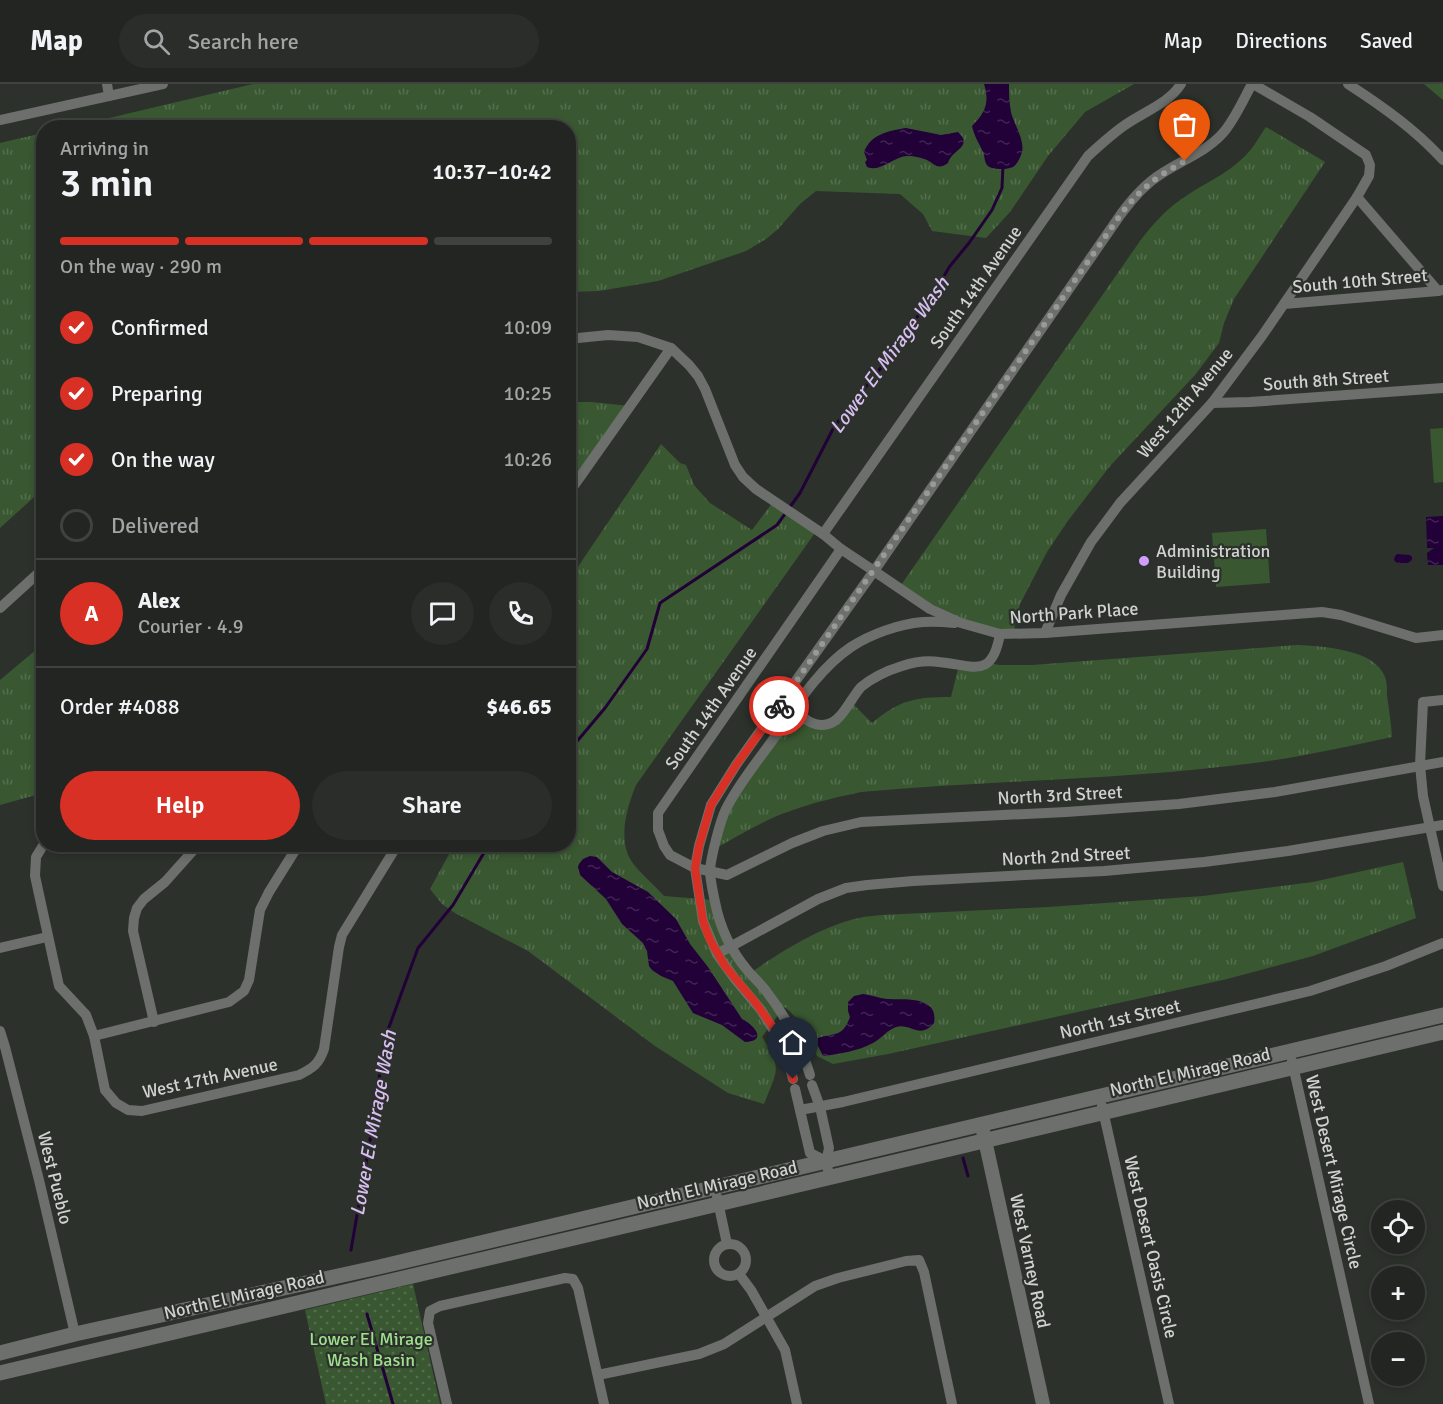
<!DOCTYPE html>
<meta charset="utf-8">
<style>
:root{--surface:#222521;--page:#2a2d2a;--text:#f1f3f6;--muted:#a2a5a5;--line:#3f423f;--accent:#d93025}
body{margin:0;font-family:Signika,sans-serif;background:var(--page);color:var(--text);height:100vh;display:flex;flex-direction:column;font-size:22px;white-space:nowrap}
*{box-sizing:border-box;margin:0}
p{font-size:20px;color:var(--muted)}
.icon{flex:none;width:33px;height:33px;fill:none;stroke:currentColor;stroke-width:2;stroke-linecap:round;stroke-linejoin:round}
.map{position:relative;flex:1;overflow:hidden}
.sheet{position:absolute;left:36px;top:36px;width:540px;height:732px;display:flex;flex-direction:column;background:var(--surface);border-radius:24px;box-shadow:0 3px 9px #0003,0 0 0 2px var(--line)}
.sheet>*{flex:none}
.buttons{position:absolute;left:1371px;top:1116px;display:grid;gap:12px}
.buttons a{display:grid;place-items:center;width:54px;height:54px;border-radius:50%;background:var(--surface);box-shadow:0 3px 9px #0003,0 0 0 2px var(--line);font-size:30px}
.pin{position:absolute;display:grid;place-items:center;width:51px;height:51px;color:#fff;margin:-62px -26px;border-radius:50% 50% 50% 0;rotate:-45deg;box-shadow:0 0 6px #0007}
.pin .icon{rotate:45deg}
.courier{position:absolute;display:grid;place-items:center;width:60px;height:60px;margin:-30px;border:4px solid #d93025;border-radius:50%;background:#fff;color:#222;box-shadow:0 2px 8px #0007}
.headline em{font-style:normal;font-weight:600}
.headline div{display:flex;flex-direction:column-reverse}
.headline{display:flex;align-items:center;justify-content:space-between;height:102px;padding:0 24px}
h1{font-size:39px;font-weight:600;line-height:45px}
.bar{display:grid;grid-template-columns:repeat(4,1fr);gap:9px 6px;align-content:center;height:72px;padding:0 24px}
.bar i{height:8px;border-radius:4px;background:var(--line)}
.bar .on{background:var(--accent)}
.bar p{grid-column:span 4}
.line{display:flex;align-items:center;gap:15px;padding:0 24px;border-top:2px solid var(--line)}
.line div{flex:1}
.round{display:grid;place-items:center;flex:none;width:63px;height:63px;border-radius:32px;background:var(--page)}
ol{padding:0 24px;list-style:none}
li{display:flex;align-items:center;gap:18px;height:66px}
li p{margin-inline-start:auto}
li .icon{padding:6px;border-radius:50%;background:var(--accent);color:#fff;stroke-width:4}
li:last-child{color:var(--muted)}
li i{width:33px;height:33px;border:3px solid var(--line);border-radius:50%}
.cta{display:flex;gap:12px;margin-top:auto;padding:12px 24px}
.cta a{flex:1;height:69px;border-radius:36px;background:var(--accent);color:#fff;font-size:24px;font-weight:600;line-height:69px;text-align:center}
.cta a+a{background:var(--page);color:var(--text)}
header{display:flex;align-items:center;gap:36px;box-sizing:border-box;height:84px;padding:0 30px;background:var(--surface);border-bottom:2px solid var(--line)}
header strong{font-size:28px}
nav{display:flex;gap:33px;margin-inline-start:auto;font-size:21px}
.search{width:420px;height:54px;background:var(--page);display:flex;align-items:center;gap:15px;box-sizing:border-box;padding:0 21px;border-radius:33px;color:var(--muted);font-size:22px}
.map>svg:first-child{display:block}
.grass{fill:url(#grass-tufts)}
.park{fill:url(#park-dots)}
.garden{fill:#395831}
.water{fill:url(#water-ripples)}
.lines{fill:none;stroke-linecap:round;stroke-linejoin:round}
.stream{stroke:#220038;stroke-width:3}
.minor{stroke:#6c6f6b;stroke-width:10}
.tertiary{stroke:#6c6f6b;stroke-width:14}
.secondary{stroke:#6c6f6b;stroke-width:15}
.done{stroke:#979a96;stroke-width:6;stroke-dasharray:0 10.8}
.route{stroke:#d93025;stroke-width:8}
.poi-dot{fill:#d09dff;stroke:#2d312c;stroke-width:2}
.labels{text-anchor:middle;stroke-width:4.5;stroke-linejoin:round;paint-order:stroke}
.street-label{font-size:18px;fill:#d0d2cf;stroke:#2d312c}
.poi-label{font-size:18px;fill:#d0d2cf;stroke:#2d312c;text-anchor:start}
.park-label{font-size:18px;fill:#9ee08c;stroke:#2d312c}
.water-label{font-size:20px;font-style:italic;fill:#d8bef3;stroke:#2d312c}
</style>
<header>
<strong>Map</strong>
<div class="search"><svg class="icon" aria-label="search" viewBox="0 0 24 24"><circle cx="10" cy="10" r="6"/><path d="M15 15l6 6"/></svg>Search here</div>
<nav><a>Map</a><a>Directions</a><a>Saved</a></nav>
</header>
<div class="map">
<svg width="1443" height="1320" viewBox="0 0 1443 1320">
<defs>
<pattern id="grass-tufts" width="24" height="20" patternUnits="userSpaceOnUse" patternTransform="scale(1.5)"><rect width="24" height="20" fill="#395831"/><path d="M3 7l-1-3M5 7V3M7 7l1-3M15 17l-1-3M17 17v-4M19 17l1-3" fill="none" stroke="#556f4e"/></pattern>
<pattern id="park-dots" width="8" height="8" patternUnits="userSpaceOnUse" patternTransform="scale(1.5)"><rect width="8" height="8" fill="#395831"/><path d="M2 2h.1M6 6h.1" fill="none" stroke="#556f4e" stroke-width="1.8" stroke-linecap="round"/></pattern>
<pattern id="water-ripples" width="26" height="14" patternUnits="userSpaceOnUse" patternTransform="scale(1.5)"><rect width="26" height="14" fill="#220038"/><path d="M2 4q2-2 4 0t4 0M15 11q2-2 4 0t4 0" fill="none" stroke="#412454"/></pattern>
</defs>
<rect width="100%" height="100%" fill="#2d312c"/>
<g class="grass">
<path d="M253,0h881l-49,28 -37,44 -38,56 -24,26 -54,-7 -9,-17 -23,-20 -84,-3 -16,13 -22,25 -12,10 -20,12 -88,30 -59,10 -31,1v-164h-501z"/>
<path d="M1424,0h19v16z"/>
<path d="M1266,43l59,35 -91,137 -10,24 -5,20 -24,32 -85,91 -43,56 -20,30 -27,52 -7,30 -52,-11 -62,-35 241,-347c13,-17 27,-33 46,-45 19,-13 41,-22 58,-39 9,-8 15,-20 22,-30z"/>
<path d="M43,49v356l-43,39v-385z"/>
<path d="M576,318h15l39,4 -61,88v-91z"/>
<path d="M661,360l19,19 6,2 8,20 16,18 42,27 21,-28 44,28 -181,255c-9,22 -19,55 -4,77 8,11 22,23 32,34l50,4 5,18 31,55c33,-22 69,-46 109,-55 8,-2 16,-2 23,-3l167,-8 154,-11 110,-14 90,-20 13,56 -103,38 -86,23 -339,75 -55,10 -16,-8 -17,-35c-7,-4 -9,-11 -16,-14l-22,30c21,32 15,33 2,67l-36,-11 -73,-47 -127,-95 -73,-38 -13,-9 -12,-15 24,-44 114,-1 1,-264z"/>
<path d="M43,560v149l-43,12v-125z"/>
<path d="M1297,561c25,1 78,4 88,32 2,5 2,13 2,19 2,14 4,27 5,41 -43,9 -86,19 -130,25 -133,18 -268,18 -401,30 -23,5 -46,10 -68,18 -28,9 -53,25 -79,39l12,-39 68,-100 32,15 24,-24 22,22c28,-23 42,-26 79,-26l8,-32 29,-2 12,2h32z"/>
</g>
<path class="park" d="M413,1200l27,120h-114l-21,-94z"/>
<g class="garden">
<path d="M1443,344v54l-9,1 -4,-54z"/>
<path d="M1266,445l4,54 -54,4 -4,-54z"/>
</g>
<g class="water">
<path d="M984,0h25c0,10 0,18 2,28 2,10 14,28 11,40 -1,4 -5,13 -9,15 -6,3 -23,3 -26,-2 -3,-4 -2,-9 -4,-13 -4,-9 -9,-16 -11,-26 13,-13 18,-23 12,-42z"/>
<path d="M906,44l35,7 17,-3c16,15 -6,17 -10,31 -10,7 -12,2 -21,-3 -5,-2 -13,-4 -19,-4 -15,0 -27,17 -41,11l-2,-5 2,-2 -3,-8c7,-18 24,-21 42,-24z"/>
<path d="M1443,432v49h-15l-1,-12 7,-5h-7l-1,-31z"/>
<path d="M1397,470l13,1 2,2v3l-4,3h-11l-3,-3 1,-4z"/>
<path d="M590,772l7,1 15,15 36,20 28,27 14,25 18,23 34,52c12,6 26,22 3,23l-23,-17 -29,-12 -20,-32 -12,-5 -9,-6 -3,-4 -2,-15 -4,-8 -21,-19 -16,-25 -26,-24 -2,-8 1,-3 4,-5z"/>
<path d="M863,910c8,1 16,4 24,5 17,1 52,-4 47,24 -14,17 -23,0 -38,4 -9,3 -15,12 -23,16 -15,8 -33,11 -50,13l-5,-10v-8c18,-6 24,0 32,-21l-2,-6v-9l6,-6z"/>
</g>
<g class="lines">
<g class="stream">
<path d="M568,668l37,-44 42,-59 13,-46 117,-78 23,-32 34,-66 61,-77 43,-64 12,-20 19,-23 23,-33 10,-22 1,-23"/>
<path d="M963,1074l5,18"/>
<path d="M351,1166l20,-116 14,-96 33,-90 35,-43 32,-54 6,-7"/>
<path d="M367,1230l26,90"/>
</g>
<g class="minor">
<path d="M107,0l2,12"/>
<path d="M1253,0l57,33 56,38 4,10 -1,11 -12,21 81,94 5,-1"/>
<path d="M1348,0c34,22 68,46 95,76"/>
<path d="M0,36l163,-36"/>
<path d="M1284,220l154,-13"/>
<path d="M568,255l40,-4 30,2 33,11 18,17 9,11 7,13 30,76 8,12 13,12 67,45 18,15 33,22 56,38 31,14 39,11 45,-1 277,-21 19,3 75,23 27,-3"/>
<path d="M1212,319l38,-1 193,-14"/>
<path d="M568,410l103,-146"/>
<path d="M823,450l265,-378c13,-12 26,-24 40,-33 18,-12 42,-21 53,-39"/>
<path d="M841,465l-183,264v17l6,16 6,9 25,13 32,7 65,-32 31,-12 38,-9 205,-10 113,-8 96,-12 168,-30"/>
<path d="M0,524l44,-40"/>
<path d="M1045,549l16,-38 30,-53 12,-16 17,-23 92,-100 50,-67 95,-139"/>
<path d="M1443,616l-20,2 -3,63 3,31 20,90"/>
<path d="M788,622c13,8 23,23 40,18 14,-3 23,-26 33,-37 11,-9 28,-17 41,-21 12,-4 24,-6 37,-4 34,3 53,18 61,-28"/>
<path d="M44,760l-8,13 -1,19 24,110 27,29 8,21 11,54 11,13 12,7 14,1 157,-36c14,-7 20,-11 25,-26l15,-102 3,-12 56,-91"/>
<path d="M0,864l47,-11"/>
<path d="M717,870l101,-55 28,-11 21,-3 46,-4 191,-10 100,-9 84,-11 155,-26"/>
<path d="M154,938l-21,-91 1,-13 3,-10 7,-9 21,-17 34,-38"/>
<path d="M0,947l5,16 34,133 36,154"/>
<path d="M94,952l135,-34 15,-11 5,-11 11,-70 9,-18 30,-48"/>
<path d="M1292,977l77,343"/>
<path d="M810,991c-9,-31 -24,-58 -44,-84 -5,-7 -12,-13 -18,-20 -17,-20 -28,-43 -33,-69 -2,-10 -5,-22 -5,-32 1,-13 10,-49 16,-61 12,-24 30,-46 46,-68 23,-33 45,-71 79,-94 20,-13 48,-23 72,-25 11,-1 22,0 32,1"/>
<path d="M793,995l-5,-19 -7,-18 -20,-32 -26,-31 -18,-25 -14,-33 -8,-53 4,-22 12,-41 25,-40 138,-194 247,-357c11,-15 24,-30 40,-40 21,-14 45,-22 62,-41 12,-14 20,-33 29,-49"/>
<path d="M812,1001l8,22 9,41 -3,14 4,16"/>
<path d="M795,1005l15,64 16,8"/>
<path d="M1102,1022l67,298"/>
<path d="M800,1026l43,-8 467,-111 76,-25 57,-23"/>
<path d="M717,1113l10,47"/>
<circle cx="730" cy="1176" r="16"/>
<path d="M739,1190l12,16 34,60 12,54"/>
<path d="M598,1291l101,-21 25,-10 91,-58 23,-8 68,-17 13,-1 5,12 28,132"/>
<path d="M447,1320l-19,-81 2,-12 10,-5 125,-28 8,1 5,9 26,116"/>
</g>
<path class="tertiary" d="M983,1047l60,273"/>
<g class="secondary">
<path d="M0,1269l75,-19 304,-67 1064,-252"/>
<path d="M0,1289l718,-169 725,-172"/>
</g>
</g>
<g class="lines">
<path class="done" d="M779,622l342,-492c20,-26 35,-37 64,-53"/>
<path class="route" d="M779,622l-43,59 -25,40 -12,41 -4,22 8,53 7,19 15,26 30,36 18,25 8,15 7,18 5,19"/>
</g>
<circle class="poi-dot" cx="1144" cy="477" r="6"/>
<g class="labels">
<g class="street-label">
<text transform="translate(1360 197) rotate(-5)" y="6">South 10th Street</text>
<text transform="translate(976 203) rotate(-55)" y="6">South 14th Avenue</text>
<text transform="translate(1326 296) rotate(-4)" y="6">South 8th Street</text>
<text transform="translate(1185 319) rotate(-50)" y="6">West 12th Avenue</text>
<text transform="translate(1074 529) rotate(-4)" y="6">North Park Place</text>
<text transform="translate(711 624) rotate(-55)" y="6">South 14th Avenue</text>
<text transform="translate(1060 711) rotate(-3)" y="6">North 3rd Street</text>
<text transform="translate(1066 772) rotate(-3)" y="6">North 2nd Street</text>
<text transform="translate(1120 935) rotate(-13)" y="6">North 1st Street</text>
<text transform="translate(1190 988) rotate(-13)" y="6">North El Mirage Road</text>
<text transform="translate(210 994) rotate(-12)" y="6">West 17th Avenue</text>
<text transform="translate(1334 1088) rotate(77)" y="6">West Desert Mirage Circle</text>
<text transform="translate(55 1094) rotate(76)" y="6">West Pueblo</text>
<text transform="translate(717 1101) rotate(-13)" y="6">North El Mirage Road</text>
<text transform="translate(1151 1163) rotate(77)" y="6">West Desert Oasis Circle</text>
<text transform="translate(1030 1177) rotate(78)" y="6">West Varney Road</text>
<text transform="translate(244 1211) rotate(-13)" y="6">North El Mirage Road</text>
</g>
<g class="poi-label">
<text x="1156" y="473">Administration<tspan x="1156" dy="21">Building</tspan></text>
</g>
<g class="park-label">
<text x="371" y="1261">Lower El Mirage<tspan x="371" dy="21">Wash Basin</tspan></text>
</g>
<g class="water-label">
<text transform="translate(889 271) rotate(-54)" y="7">Lower El Mirage Wash</text>
<text transform="translate(373 1039) rotate(-80)" y="7">Lower El Mirage Wash</text>
</g>
</g>
</svg>
<div class="buttons">
<a><svg class="icon" aria-label="locate" viewBox="0 0 24 24"><circle cx="12" cy="12" r="6"/><path d="M12 2v4M12 18v4M2 12h4M18 12h4"/></svg></a>
<a>+</a>
<a>−</a>
</div>
<div class="pin" style="left:1185px;top:77px;background:#ea580c"><svg class="icon" aria-label="bag" viewBox="0 0 24 24"><path d="M5 8h14l-1 12H6zM9 8a3 3 0 0 1 6 0"/></svg></div>
<div class="pin" style="left:793px;top:995px;background:#1f2937"><svg class="icon" aria-label="home" viewBox="0 0 24 24"><path d="M3 11l9-7 9 7M6 9v11h12V9"/></svg></div>
<div class="courier" style="left:779px;top:622px"><svg class="icon" aria-label="bike" viewBox="0 0 24 24"><circle cx="6" cy="16" r="4"/><circle cx="18" cy="16" r="4"/><path d="M6 16l4-8h5l3 8M10 8l3 8H6M13 5h3"/></svg></div>
<section class="sheet">
<div class="headline"><div><h1>3 min</h1><p>Arriving in</p></div><em>10:37–10:42</em></div>
<div class="bar"><i class="on"></i><i class="on"></i><i class="on"></i><i></i><p>On the way · 290 m</p></div>
<ol>
<li><svg class="icon" aria-label="check" viewBox="0 0 24 24"><path d="M5 12l5 5 9-10"/></svg>Confirmed<p>10:09</p></li>
<li><svg class="icon" aria-label="check" viewBox="0 0 24 24"><path d="M5 12l5 5 9-10"/></svg>Preparing<p>10:25</p></li>
<li><svg class="icon" aria-label="check" viewBox="0 0 24 24"><path d="M5 12l5 5 9-10"/></svg>On the way<p>10:26</p></li>
<li><i></i>Delivered</li>
</ol>
<div class="line" style="height:108px"><b class="round" style="background:var(--accent);color:#fff">A</b><div><b>Alex</b><p>Courier · 4.9</p></div><a class="round"><svg class="icon" aria-label="chat" viewBox="0 0 24 24"><path d="M4 5h16v11H9l-5 4z"/></svg></a><a class="round"><svg class="icon" aria-label="phone" viewBox="0 0 24 24"><path d="M5 4h4l2 5-3 2q2 4 5 5l2-3 5 2v4C11 20 4 13 5 4z"/></svg></a></div>
<div class="line" style="height:78px"><div>Order #4088</div><b>$46.65</b></div>
<div class="cta"><a>Help</a><a>Share</a></div>
</section>
</div>
